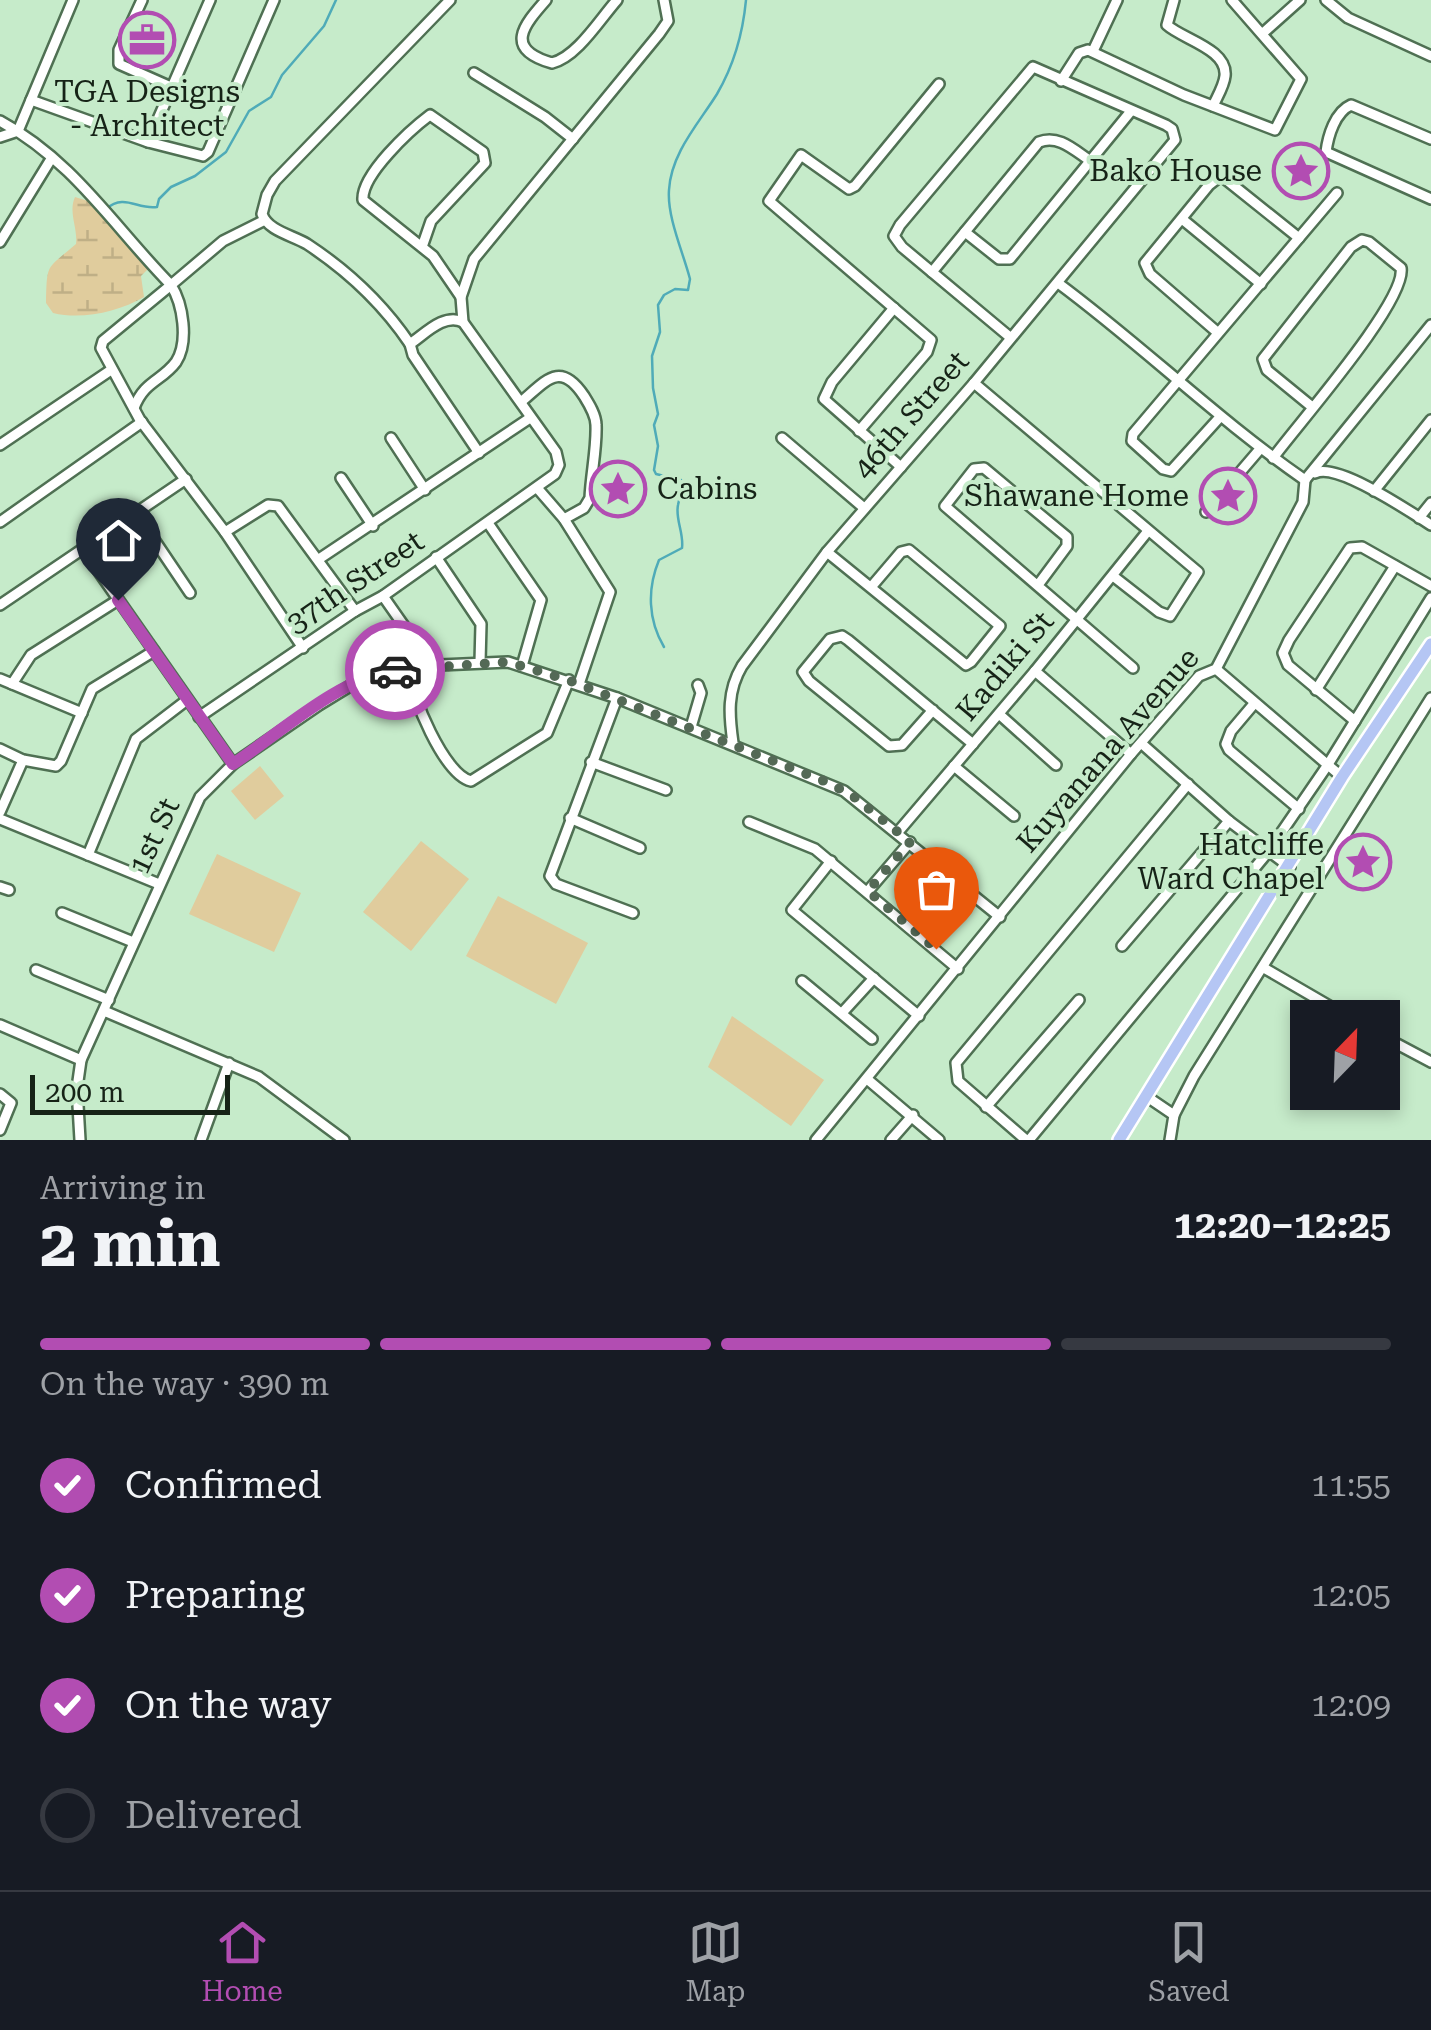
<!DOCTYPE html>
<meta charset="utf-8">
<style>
:root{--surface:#171b24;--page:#20242c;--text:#f1f3f6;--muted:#9ea1a6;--line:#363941;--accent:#b24db2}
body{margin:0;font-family:"Roboto Serif",serif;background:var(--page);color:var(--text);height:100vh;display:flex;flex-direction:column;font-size:38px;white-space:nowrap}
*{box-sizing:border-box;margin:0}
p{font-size:32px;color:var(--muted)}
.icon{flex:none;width:55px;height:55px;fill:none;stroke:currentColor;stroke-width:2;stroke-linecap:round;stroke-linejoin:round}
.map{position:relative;height:1140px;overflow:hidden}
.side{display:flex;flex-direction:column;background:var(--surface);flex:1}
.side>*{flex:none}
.needle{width:65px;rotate:23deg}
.buttons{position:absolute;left:1290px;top:1000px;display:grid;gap:20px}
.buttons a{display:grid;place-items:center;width:110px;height:110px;border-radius:0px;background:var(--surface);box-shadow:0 5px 15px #0003;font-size:50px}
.scale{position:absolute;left:30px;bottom:25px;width:200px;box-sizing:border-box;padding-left:10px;border:5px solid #162317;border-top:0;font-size:28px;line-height:35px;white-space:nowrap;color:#162317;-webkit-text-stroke:8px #c6ebca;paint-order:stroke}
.pin{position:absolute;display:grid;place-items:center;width:85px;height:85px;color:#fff;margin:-102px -42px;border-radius:50% 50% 50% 0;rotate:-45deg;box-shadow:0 0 10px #0007}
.pin .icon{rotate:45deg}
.courier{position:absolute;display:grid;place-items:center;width:100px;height:100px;margin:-50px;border:8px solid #b24db2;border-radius:50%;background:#fff;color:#222;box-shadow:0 2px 12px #0007}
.summary em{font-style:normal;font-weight:700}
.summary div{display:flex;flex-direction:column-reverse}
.summary{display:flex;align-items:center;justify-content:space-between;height:170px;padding:0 40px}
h1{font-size:65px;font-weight:700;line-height:75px}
.bar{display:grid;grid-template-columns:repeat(4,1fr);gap:15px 10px;align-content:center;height:120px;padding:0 40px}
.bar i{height:12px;border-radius:8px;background:var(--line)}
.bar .active{background:var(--accent)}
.bar p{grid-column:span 4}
ol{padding:0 40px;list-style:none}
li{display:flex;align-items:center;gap:30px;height:110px}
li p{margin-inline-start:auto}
li .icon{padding:10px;border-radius:50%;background:var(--accent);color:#fff;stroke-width:4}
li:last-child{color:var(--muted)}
li i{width:55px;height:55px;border:5px solid var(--line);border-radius:50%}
.tabs{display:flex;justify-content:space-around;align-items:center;height:140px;border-top:2px solid var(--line);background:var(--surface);font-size:28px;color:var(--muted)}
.tabs a{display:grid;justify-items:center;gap:5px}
.tabs .active{color:var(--accent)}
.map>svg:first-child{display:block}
.wetland{fill:url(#wetland-marsh)}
.pitch{fill:#e0cc9d}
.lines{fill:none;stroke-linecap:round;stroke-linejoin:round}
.stream{stroke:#4fabb8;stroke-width:2.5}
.minor-casing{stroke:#4f7053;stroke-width:14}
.major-casing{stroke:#fff;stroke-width:16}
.minor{stroke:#fff;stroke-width:9}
.major{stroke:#b5c6f4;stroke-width:11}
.done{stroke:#546956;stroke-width:10;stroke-dasharray:0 18}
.route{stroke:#b24db2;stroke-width:12}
.labels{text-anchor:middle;stroke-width:8;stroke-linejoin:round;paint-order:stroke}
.poi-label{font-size:30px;fill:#162317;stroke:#c6ebca;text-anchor:end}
.street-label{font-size:30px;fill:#162317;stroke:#c6ebca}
</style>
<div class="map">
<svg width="1431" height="1140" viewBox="0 0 1431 1140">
<defs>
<pattern id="wetland-marsh" width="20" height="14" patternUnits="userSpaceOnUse" patternTransform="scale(2.5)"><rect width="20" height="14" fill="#e0cc9d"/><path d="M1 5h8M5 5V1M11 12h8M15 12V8" fill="none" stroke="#bfaf86"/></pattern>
</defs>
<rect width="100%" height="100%" fill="#c6ebca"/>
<path class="wetland" d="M75,197l13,4 61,60v7l-8,8 3,21c-26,15 -62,23 -91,16l-7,-10c1,-41 0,-33 30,-59 2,-16 -8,-32 -1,-47z"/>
<g class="pitch">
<path d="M260,766l24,30 -29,24 -24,-29z"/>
<path d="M421,841l48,38 -58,72 -48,-39z"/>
<path d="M217,854l84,39 -27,59 -85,-38z"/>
<path d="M498,896l90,47 -32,61 -90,-48z"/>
<path d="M732,1016l92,64 -33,46 -83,-59z"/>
</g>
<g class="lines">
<g class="stream">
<path d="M106,209c19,-16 31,1 51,-2l2,-8 12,-12 24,-11 31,-24 23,-41 22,-14 11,-22 42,-49 12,-26"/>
<path d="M664,647c-16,-27 -17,-58 -5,-87l23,-12c2,-15 -7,-29 -4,-43 2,-11 6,-14 3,-25l-25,-6 -2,-4 4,-24 -4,-21 4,-11 -5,-26 -1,-32 8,-24 -2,-27 6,-10 11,-6 13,1 2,-11c-7,-27 -23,-62 -21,-89 2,-37 30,-67 48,-96 17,-29 26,-62 29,-94"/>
</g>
<g class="minor-casing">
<g id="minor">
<path d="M142,0l-23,50v14l52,23"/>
<path d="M546,0c-22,25 -43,49 6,63 25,-6 48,-44 65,-63"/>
<path d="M1174,0l-7,25c15,14 61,24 58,51 -1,10 -8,21 -12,30"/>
<path d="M1326,0l22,18 83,38"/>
<path d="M1263,33l37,-33"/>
<path d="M1093,51l24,-51"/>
<path d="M474,73l71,44 28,22"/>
<path d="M1061,81l18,-28 9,-3 96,45 91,35 26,-51 -69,-79"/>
<path d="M31,100l117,42 55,14 5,-4 66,-152"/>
<path d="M0,121c74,40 114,106 171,164l-68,56 -2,7 39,72 85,112 78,116"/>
<path d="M0,137l18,-6 55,-131"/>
<path d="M1431,139l-80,-34c-16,7 -23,31 -25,47l105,47"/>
<path d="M148,142l62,-142"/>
<path d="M1182,219l79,65"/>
<path d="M965,232l34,27h11l121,-148"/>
<path d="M0,242l51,-83"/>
<path d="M422,247l9,-26 54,-58 -2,-11 -53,-37c-20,15 -69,60 -67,85l70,56 28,41"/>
<path d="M932,272l107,-130c20,-8 36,9 53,20"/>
<path d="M1058,283c85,63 160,137 247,197"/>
<path d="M894,308l-62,74 -8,17 77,68"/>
<path d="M463,322c-19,-9 -37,11 -53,22l3,11 66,98"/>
<path d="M1217,332l-67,-58 -5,-11 64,-78 9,-7h6l75,60"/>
<path d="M410,344c-27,-40 -62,-73 -103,-100 -15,-9 -39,-13 -45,-30l5,-19 8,-14 175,-181"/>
<path d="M974,383l224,189 -28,44 -11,-4 -46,-36"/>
<path d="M521,402c25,-21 39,-42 63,-6 5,8 12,19 12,29 1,23 -5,49 -6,73l-6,10 -20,11"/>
<path d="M134,408c10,-27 28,-27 42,-46 13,-20 7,-58 -5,-77l52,-44 40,-20"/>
<path d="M1220,417l-49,54 -8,-2 -31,-28 1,-7 204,-241"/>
<path d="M859,431l68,-79 4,-12 -162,-139 32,-46 48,34 6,-3 84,-102"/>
<path d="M391,438l34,52"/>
<path d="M782,438l82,70"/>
<path d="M0,445l111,-75"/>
<path d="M1273,458c24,-33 134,-157 128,-190l-32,-26 -7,-2 -11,7 -88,112 4,11 44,36"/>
<path d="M1315,473c22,-11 94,38 116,52"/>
<path d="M341,478l32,48"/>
<path d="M1305,480l126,-155"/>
<path d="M538,489l26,30 46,73 -31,92"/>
<path d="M1374,491l57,-71"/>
<path d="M1206,512l54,-63"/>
<path d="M136,513l54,80"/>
<path d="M1419,518l12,-15"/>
<path d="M0,522l142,-100"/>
<path d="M488,523l53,77 -19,66"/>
<path d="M225,532l43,-27 10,1 77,105"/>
<path d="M83,549l150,215"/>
<path d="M827,552l139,113 5,-3 29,-36 -91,-76 -8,2 -29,34"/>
<path d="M436,557l45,67 -1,38"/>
<path d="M319,559l211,-141"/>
<path d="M1038,585l29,-39v-9l-83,-69 -10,1 -29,37 188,162"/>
<path d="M383,596l28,40 7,30"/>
<path d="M0,605l186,-126"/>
<path d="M408,668c3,27 36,107 63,113l76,-48 22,-53"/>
<path d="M1216,669l126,108"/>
<path d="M1035,671l96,83"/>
<path d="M0,679l82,34"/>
<path d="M12,684l19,-29 87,-55"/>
<path d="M1316,690l79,-124"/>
<path d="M617,698l-67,178 6,8 77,29"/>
<path d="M1253,705l-22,26 -5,13 3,6 70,59"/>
<path d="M933,710l-31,35 -13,1 -80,-65 -6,-9 27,-33 12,-3 6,4 125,104"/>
<path d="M999,714l57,51"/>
<path d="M199,717l156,-106 28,-15 172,-122 4,-9 -3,-13 -93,-130 -2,-25 13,-38 185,-225 9,-13 -4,-21"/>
<path d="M1355,721l-67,-56 -5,-12 6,-13 61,-92 12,-1 69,39"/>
<path d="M691,727l10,-34 -3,-8"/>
<path d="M733,743c-4,-28 -6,-52 9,-77l85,-114 147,-169 201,-243 -3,-11 -6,-4 -133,-58 -133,158 -6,11 8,11 109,91"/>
<path d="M1141,743l88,78 61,46"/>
<path d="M0,749l23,11 33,6 5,-5 31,-72 62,-38"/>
<path d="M591,762l75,28"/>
<path d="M954,766l60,50"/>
<path d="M0,812l23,-52"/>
<path d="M570,818l70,30"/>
<path d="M0,819l159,65"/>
<path d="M749,822l66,27 143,120"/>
<path d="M898,832l137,-161 113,-140"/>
<path d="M88,855l48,-116 51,-39"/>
<path d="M831,861l-39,49 127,106"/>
<path d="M0,887l9,3"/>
<path d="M868,891l42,-49"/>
<path d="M62,913l71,29"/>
<path d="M1122,946l107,-125"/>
<path d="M1264,968l86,50"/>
<path d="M36,970l73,30"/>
<path d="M802,981l70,58"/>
<path d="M104,1011l155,66 85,63"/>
<path d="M842,1013l32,-35"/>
<path d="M0,1025l81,35"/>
<path d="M1382,1036l49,26"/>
<path d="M867,1079l72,61"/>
<path d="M0,1094l11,9 -11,27"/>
<path d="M1146,1096l28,19 -4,25"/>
<path d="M986,1107l93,-107"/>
<path d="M1174,1115l20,-39 237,-378"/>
<path d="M80,1140l-3,-52 4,-28 119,-263 33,-33 86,-59 49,-30 50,-9 90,-4 109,36 227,93 156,126"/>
<path d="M201,1140l28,-77"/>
<path d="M816,1140l315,-386 68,-78 17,-7 87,-167 2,-22"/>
<path d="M891,1140l22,-25"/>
<path d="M1026,1140l-68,-59 -2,-18 232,-279"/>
<path d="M1029,1140l239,-288 59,-86 104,-168"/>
</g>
</g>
<g class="major-casing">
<path id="major" d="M1119,1140l223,-363 89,-133"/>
</g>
<use href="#minor" class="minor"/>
<use href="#major" class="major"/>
</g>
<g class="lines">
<path class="done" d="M395,670l113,-8 60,18 261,103 24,13 57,46 -42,49 68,58"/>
<path class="route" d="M118,600l115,164c47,-31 106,-86 162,-94"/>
</g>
<defs>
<g id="office-ring" transform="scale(2.875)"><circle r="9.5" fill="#c6ebca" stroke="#b24db2" stroke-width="1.5"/><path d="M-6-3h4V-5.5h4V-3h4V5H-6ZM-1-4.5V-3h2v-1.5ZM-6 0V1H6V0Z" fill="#b24db2"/></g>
<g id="sight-ring" transform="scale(2.875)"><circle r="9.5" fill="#c6ebca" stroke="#b24db2" stroke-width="1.5"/><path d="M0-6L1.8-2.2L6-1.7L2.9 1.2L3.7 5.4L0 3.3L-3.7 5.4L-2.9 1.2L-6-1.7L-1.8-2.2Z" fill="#b24db2"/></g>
</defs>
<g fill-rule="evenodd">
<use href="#office-ring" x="147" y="40"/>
<use href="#sight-ring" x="1301" y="171"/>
<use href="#sight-ring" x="618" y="489"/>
<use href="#sight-ring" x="1228" y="496"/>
<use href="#sight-ring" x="1363" y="862"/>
</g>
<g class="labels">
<g class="poi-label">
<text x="147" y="102" text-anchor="middle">TGA Designs<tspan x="147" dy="34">- Architect</tspan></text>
<text x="1262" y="181">Bako House</text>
<text x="657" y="499" text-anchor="start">Cabins</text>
<text x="1189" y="506">Shawane Home</text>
<text x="1324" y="855">Hatcliffe<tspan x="1324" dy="34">Ward Chapel</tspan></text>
</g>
<g class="street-label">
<text transform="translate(911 415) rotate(-49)" y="10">46th Street</text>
<text transform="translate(355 582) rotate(-34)" y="10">37th Street</text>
<text transform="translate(1005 666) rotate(-50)" y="10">Kadiki St</text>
<text transform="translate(1108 750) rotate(-49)" y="10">Kuyanana Avenue</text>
<text transform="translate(154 836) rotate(-65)" y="10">1st St</text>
</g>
</g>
</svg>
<div class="buttons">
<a><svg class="needle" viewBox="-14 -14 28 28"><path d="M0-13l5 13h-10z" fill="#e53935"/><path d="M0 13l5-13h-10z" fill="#9ea1a6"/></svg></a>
</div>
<div class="scale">200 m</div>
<div class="pin" style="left:936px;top:949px;background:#ea580c"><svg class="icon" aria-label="bag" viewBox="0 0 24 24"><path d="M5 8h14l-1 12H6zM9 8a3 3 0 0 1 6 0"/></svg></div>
<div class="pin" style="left:118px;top:600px;background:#1f2937"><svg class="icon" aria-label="home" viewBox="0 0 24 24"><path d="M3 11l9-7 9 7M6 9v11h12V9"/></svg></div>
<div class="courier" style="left:395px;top:670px"><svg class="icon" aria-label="car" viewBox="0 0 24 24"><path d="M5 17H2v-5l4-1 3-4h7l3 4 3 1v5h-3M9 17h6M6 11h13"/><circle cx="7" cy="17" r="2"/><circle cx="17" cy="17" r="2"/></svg></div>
</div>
<section class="side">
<div class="summary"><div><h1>2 min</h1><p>Arriving in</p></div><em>12:20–12:25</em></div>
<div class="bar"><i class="active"></i><i class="active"></i><i class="active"></i><i></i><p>On the way · 390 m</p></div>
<ol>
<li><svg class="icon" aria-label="check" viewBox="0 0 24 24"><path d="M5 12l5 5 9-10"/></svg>Confirmed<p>11:55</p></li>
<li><svg class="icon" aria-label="check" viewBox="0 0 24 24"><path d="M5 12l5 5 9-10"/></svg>Preparing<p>12:05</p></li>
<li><svg class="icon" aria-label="check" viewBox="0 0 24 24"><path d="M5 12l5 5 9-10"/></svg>On the way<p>12:09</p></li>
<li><i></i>Delivered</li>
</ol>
</section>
<nav class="tabs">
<a class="active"><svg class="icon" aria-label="home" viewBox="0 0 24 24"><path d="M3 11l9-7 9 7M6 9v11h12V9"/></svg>Home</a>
<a><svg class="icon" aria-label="map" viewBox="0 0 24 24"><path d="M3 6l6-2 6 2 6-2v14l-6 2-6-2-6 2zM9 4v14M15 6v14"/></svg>Map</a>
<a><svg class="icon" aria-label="saved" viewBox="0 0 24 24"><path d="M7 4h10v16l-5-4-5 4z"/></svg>Saved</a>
</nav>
